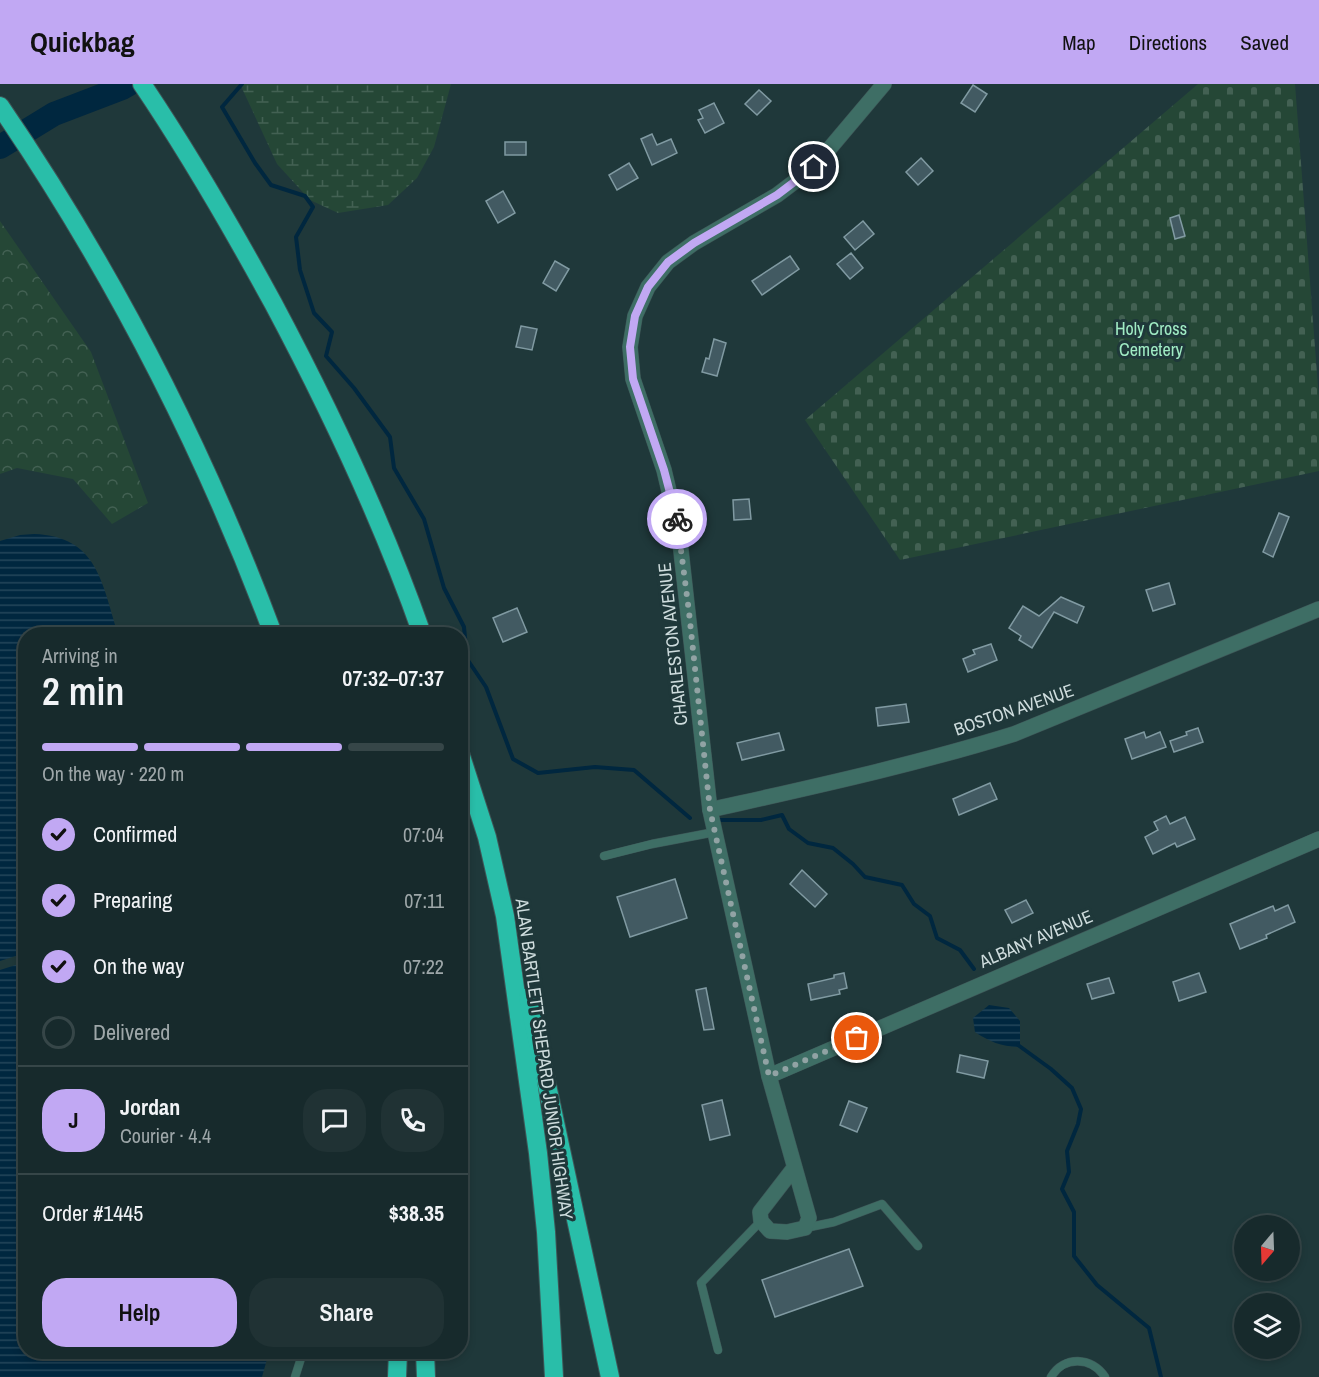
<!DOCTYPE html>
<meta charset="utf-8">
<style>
:root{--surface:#172a2c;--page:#203234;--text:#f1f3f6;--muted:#9ea7a9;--line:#364648;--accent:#c1a8f3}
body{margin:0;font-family:"Archivo Narrow",sans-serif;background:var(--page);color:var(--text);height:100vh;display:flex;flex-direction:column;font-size:22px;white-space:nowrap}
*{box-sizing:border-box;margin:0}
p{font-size:20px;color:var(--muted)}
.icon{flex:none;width:33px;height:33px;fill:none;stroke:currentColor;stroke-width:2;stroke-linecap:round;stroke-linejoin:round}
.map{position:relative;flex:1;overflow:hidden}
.panel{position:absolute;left:18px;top:543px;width:450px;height:732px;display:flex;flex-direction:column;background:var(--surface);border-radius:24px;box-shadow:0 3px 9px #0003,0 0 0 2px var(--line)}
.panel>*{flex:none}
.needle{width:39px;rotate:199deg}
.controls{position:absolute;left:1234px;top:1131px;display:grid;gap:12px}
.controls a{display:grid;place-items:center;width:66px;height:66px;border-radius:50%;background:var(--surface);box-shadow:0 3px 9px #0003,0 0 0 2px var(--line);font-size:30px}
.pin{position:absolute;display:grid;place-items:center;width:51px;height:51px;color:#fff;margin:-26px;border:3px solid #fff;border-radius:50%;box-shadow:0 2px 6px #0007}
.courier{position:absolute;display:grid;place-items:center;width:60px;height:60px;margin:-30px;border:4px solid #c1a8f3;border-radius:50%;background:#fff;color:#222;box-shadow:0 2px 8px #0007}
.overview em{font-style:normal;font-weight:600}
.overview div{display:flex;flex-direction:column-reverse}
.overview{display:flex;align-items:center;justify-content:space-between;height:102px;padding:0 24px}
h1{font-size:39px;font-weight:600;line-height:45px}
.bar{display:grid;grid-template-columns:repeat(4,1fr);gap:9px 6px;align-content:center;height:72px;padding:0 24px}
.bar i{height:8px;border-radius:4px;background:var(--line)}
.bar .on{background:var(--accent)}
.bar p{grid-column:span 4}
.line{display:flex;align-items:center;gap:15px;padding:0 24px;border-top:2px solid var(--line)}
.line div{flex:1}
.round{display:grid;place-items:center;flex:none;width:63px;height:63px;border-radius:24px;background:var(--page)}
ol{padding:0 24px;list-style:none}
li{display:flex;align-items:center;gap:18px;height:66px}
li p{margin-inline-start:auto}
li .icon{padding:6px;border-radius:50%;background:var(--accent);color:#111;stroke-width:4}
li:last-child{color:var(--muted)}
li i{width:33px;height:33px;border:3px solid var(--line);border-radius:50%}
.action{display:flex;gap:12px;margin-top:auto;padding:12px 24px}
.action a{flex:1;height:69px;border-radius:24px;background:var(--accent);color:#111;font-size:24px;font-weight:600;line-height:69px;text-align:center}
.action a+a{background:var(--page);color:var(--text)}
header{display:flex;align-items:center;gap:36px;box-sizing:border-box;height:84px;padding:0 30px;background:var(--accent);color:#111}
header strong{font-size:28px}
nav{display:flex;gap:33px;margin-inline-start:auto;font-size:21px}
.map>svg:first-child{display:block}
.forest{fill:url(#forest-crowns)}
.wetland{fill:url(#wetland-marsh)}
.cemetery{fill:url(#cemetery-stones)}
.water{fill:url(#water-rules)}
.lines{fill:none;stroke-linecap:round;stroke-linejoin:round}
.stream{stroke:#00273f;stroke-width:4}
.river{stroke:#00273f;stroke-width:24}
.building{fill:#425a62;stroke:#809aa2;stroke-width:1.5}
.lane-casing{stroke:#3e5657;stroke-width:9}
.street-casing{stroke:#3e5657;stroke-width:16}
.highway-casing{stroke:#3e5657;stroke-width:20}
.lane{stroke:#3e6e65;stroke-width:8}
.street{stroke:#3e6e65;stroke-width:15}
.highway{stroke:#29bea9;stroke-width:18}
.done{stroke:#91a3a4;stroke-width:6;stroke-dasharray:0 10.8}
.route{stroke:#c1a8f3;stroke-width:8}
.labels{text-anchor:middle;stroke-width:6;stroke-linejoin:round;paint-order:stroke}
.park-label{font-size:18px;fill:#a0ebc4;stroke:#1f383a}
.street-label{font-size:18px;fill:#cedcdd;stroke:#1f383a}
</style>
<header>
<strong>Quickbag</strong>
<nav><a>Map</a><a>Directions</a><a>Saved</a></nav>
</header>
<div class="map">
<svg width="1319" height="1293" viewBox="0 0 1319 1293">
<defs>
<pattern id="forest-crowns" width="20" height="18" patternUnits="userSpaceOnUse" patternTransform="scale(1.5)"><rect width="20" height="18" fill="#254736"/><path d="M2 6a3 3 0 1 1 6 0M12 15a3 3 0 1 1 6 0" fill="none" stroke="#436153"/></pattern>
<pattern id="wetland-marsh" width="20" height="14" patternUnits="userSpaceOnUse" patternTransform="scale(1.5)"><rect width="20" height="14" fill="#254736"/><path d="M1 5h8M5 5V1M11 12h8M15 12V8" fill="none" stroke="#436153"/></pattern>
<pattern id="cemetery-stones" width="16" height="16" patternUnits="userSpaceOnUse" patternTransform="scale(1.5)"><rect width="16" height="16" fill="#254736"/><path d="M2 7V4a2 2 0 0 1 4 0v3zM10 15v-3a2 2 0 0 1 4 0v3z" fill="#436153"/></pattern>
<pattern id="water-rules" width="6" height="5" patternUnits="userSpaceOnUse" patternTransform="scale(1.5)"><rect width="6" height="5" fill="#00273f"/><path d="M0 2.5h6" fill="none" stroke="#24465a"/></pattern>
</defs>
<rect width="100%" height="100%" fill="#1f383a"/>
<path class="forest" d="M0,137l91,131 57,151 -36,21 -39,-45 -56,-11 -17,6z"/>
<path class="wetland" d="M240,0h211l-17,63 -17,31 -29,27 -50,8 -28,-13 -33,-36z"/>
<path class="cemetery" d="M1198,0h97l24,316v71l-419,89 -95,-140z"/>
<g class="water">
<path d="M34,450c64,2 68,50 84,100h-92l-1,319 -25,8v-420l20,-6z"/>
<path d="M25,878l1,390h243l-7,25h-262v-407z"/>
<path d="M989,921l20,3 11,13v26c-18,0 -30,-5 -45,-15l-2,-14z"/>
</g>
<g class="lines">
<g class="stream">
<path d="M242,0l-20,23 33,56 16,22 34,11 8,11 -17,30 4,33 14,43 18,19 -6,24 28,32 36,49 4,31 30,51 20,69 20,39 3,32 19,28 27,72 25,14 57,-6 39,3 56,48"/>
<path d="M720,736h41l21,-5 7,14 19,14 25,5 20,16 12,13 37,8 12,19 16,12 7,22 23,12 14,19"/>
<path d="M1018,961l33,24 21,19 9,21 -3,15 -11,27 2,21 -7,17 12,23v44l23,29 52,43 12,49"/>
</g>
<path class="river" d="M0,63l54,-33 68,-26 7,-4"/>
</g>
<g class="building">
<path d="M973,1l14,9 -12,18 -14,-9z"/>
<path d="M759,6l12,11 -14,14 -12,-11z"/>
<path d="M714,19l10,20 -19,10 -7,-13 5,-2 -4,-8z"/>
<path d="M652,50l5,11 14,-6 6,14 -25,12 -11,-26z"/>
<rect x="505" y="58" width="21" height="13"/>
<path d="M921,74l12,13 -15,14 -12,-13z"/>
<path d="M629,79l9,15 -21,12 -8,-15z"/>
<path d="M503,107l12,22 -17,10 -12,-22z"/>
<path d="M1179,131l6,21 -10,3 -5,-21z"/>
<path d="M863,137l11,13 -19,16 -11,-13z"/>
<path d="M851,169l12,15 -13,11 -13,-15z"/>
<path d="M790,172l9,13 -37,26 -10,-14z"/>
<path d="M555,177l14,8 -13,22 -13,-8z"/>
<path d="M521,242l16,3 -5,21 -16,-3z"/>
<path d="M714,255l12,4 -9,33 -15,-4 4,-14 3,1z"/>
<path d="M749,415l2,20 -17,1 -1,-20z"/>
<path d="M1279,429l10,4 -16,40 -10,-5z"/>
<path d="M1169,499l6,21 -22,7 -7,-21z"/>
<path d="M1061,513l23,10 -7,16 -23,-11 -22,36 -13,-8 2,-4 -12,-8 14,-22 16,10z"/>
<path d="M517,524l10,24 -24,10 -10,-24z"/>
<path d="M991,560l6,16 -29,12 -5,-13 12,-5 -2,-4z"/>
<path d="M906,620l3,18 -31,4 -2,-18z"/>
<path d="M1198,644l5,14 -29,10 -4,-11 17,-6 -1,-3z"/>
<path d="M1144,648l2,6 14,-6 6,15 -34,12 -7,-20z"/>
<path d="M779,649l5,17 -42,10 -5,-17z"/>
<path d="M990,699l7,16 -38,16 -6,-16z"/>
<path d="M1166,732l4,8 15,-7 10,22 -18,8 -2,-4 -22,11 -8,-17 13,-7 -4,-8z"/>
<path d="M802,786l25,24 -12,13 -25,-23z"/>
<path d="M675,795l12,39 -57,19 -13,-40z"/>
<path d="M1026,816l7,13 -21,10 -7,-13z"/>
<path d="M1288,821l7,17 -29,13 1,3 -27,11 -10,-25 43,-18 2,5z"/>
<path d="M844,889l3,15 -8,2 1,4 -29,6 -3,-16 26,-6v-3z"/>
<path d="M1199,889l7,19 -27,9 -6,-19z"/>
<path d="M1109,894l5,15 -22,6 -5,-15z"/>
<path d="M706,904l8,41 -10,1 -8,-40z"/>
<path d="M960,971l28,6 -4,17 -27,-6z"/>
<path d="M722,1016l8,35 -20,5 -8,-35z"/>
<path d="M849,1017l18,7 -10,24 -17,-7z"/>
<path d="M849,1165l14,37 -88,31 -13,-37z"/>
</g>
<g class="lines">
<g class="lane-casing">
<g id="lane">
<path d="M604,772l48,-12 63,-12"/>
<path d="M805,1144l29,-6 48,-18 36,42"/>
<path d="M718,1266l-17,-67 60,-62"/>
<path d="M295,1293l8,-25"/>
<path d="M1051,1293c13,-22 41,-20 54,0"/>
</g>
</g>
<g class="street-casing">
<g id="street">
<path d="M710,726c102,-23 204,-45 304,-76l305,-125"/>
<path d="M769,992l550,-237"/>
<path d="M794,1084l-34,44 1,9 9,10 17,1 18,-4 4,-10 -40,-142 -59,-266 -31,-277 -15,-63 -31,-91 -3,-32 5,-31 13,-29 20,-25 26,-19 83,-48 37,-28 70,-83"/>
</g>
</g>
<g class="highway-casing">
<g id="highway">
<path d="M142,0c48,71 90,144 131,219 57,107 109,217 149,331"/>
<path d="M0,22c112,164 204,343 273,528"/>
<path d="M460,669l27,84 18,79 33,237 8,79 8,145"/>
<path d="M528,913l82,380"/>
<path d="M425,1268l1,25"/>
<path d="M397,1293l1,-25"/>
</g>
</g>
<use href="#lane" class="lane"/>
<use href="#street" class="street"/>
<use href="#highway" class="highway"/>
</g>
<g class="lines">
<path class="done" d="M677,435l12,93 21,198 59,266 88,-38"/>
<path class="route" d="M677,435l-13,-49 -31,-91 -3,-32 5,-31 13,-29 20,-25 26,-19 83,-48 37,-28"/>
</g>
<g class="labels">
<g class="park-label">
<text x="1151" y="251">Holy Cross<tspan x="1151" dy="21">Cemetery</tspan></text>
</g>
<g class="street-label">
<text transform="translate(673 560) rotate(-96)" y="6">CHARLESTON AVENUE</text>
<text transform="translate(1014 626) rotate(-19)" y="6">BOSTON AVENUE</text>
<text transform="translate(1036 855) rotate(-23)" y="6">ALBANY AVENUE</text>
<text transform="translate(544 975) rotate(82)" y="6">ALAN BARTLETT SHEPARD JUNIOR HIGHWAY</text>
</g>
</g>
</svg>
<div class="controls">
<a><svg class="needle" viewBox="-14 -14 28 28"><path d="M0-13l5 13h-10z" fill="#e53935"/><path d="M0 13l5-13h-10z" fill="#9ea7a9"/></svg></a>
<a><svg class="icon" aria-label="layers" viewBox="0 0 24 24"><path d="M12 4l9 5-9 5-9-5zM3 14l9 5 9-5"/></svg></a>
</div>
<div class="pin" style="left:857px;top:954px;background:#ea580c"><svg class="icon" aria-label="bag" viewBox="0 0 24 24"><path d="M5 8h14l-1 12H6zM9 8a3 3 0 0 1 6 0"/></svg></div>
<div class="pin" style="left:814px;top:83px;background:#1f2937"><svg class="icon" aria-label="home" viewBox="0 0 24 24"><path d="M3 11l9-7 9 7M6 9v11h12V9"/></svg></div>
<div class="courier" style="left:677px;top:435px"><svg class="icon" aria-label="bike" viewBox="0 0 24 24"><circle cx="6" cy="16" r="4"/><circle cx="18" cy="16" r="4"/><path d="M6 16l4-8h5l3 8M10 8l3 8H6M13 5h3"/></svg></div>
<section class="panel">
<div class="overview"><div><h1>2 min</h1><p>Arriving in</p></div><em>07:32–07:37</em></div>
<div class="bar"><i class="on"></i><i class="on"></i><i class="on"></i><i></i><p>On the way · 220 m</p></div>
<ol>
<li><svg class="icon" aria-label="check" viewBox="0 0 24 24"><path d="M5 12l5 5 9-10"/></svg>Confirmed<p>07:04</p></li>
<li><svg class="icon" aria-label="check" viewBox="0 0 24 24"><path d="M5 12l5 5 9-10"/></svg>Preparing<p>07:11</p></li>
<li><svg class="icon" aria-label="check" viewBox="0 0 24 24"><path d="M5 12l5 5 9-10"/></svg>On the way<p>07:22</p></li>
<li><i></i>Delivered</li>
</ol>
<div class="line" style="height:108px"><b class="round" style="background:var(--accent);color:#111">J</b><div><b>Jordan</b><p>Courier · 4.4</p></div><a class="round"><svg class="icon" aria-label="chat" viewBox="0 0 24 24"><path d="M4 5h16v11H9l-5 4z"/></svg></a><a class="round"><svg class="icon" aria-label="phone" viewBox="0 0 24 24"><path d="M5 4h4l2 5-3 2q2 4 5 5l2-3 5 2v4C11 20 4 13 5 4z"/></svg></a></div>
<div class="line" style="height:78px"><div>Order #1445</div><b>$38.35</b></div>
<div class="action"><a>Help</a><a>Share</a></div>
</section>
</div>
